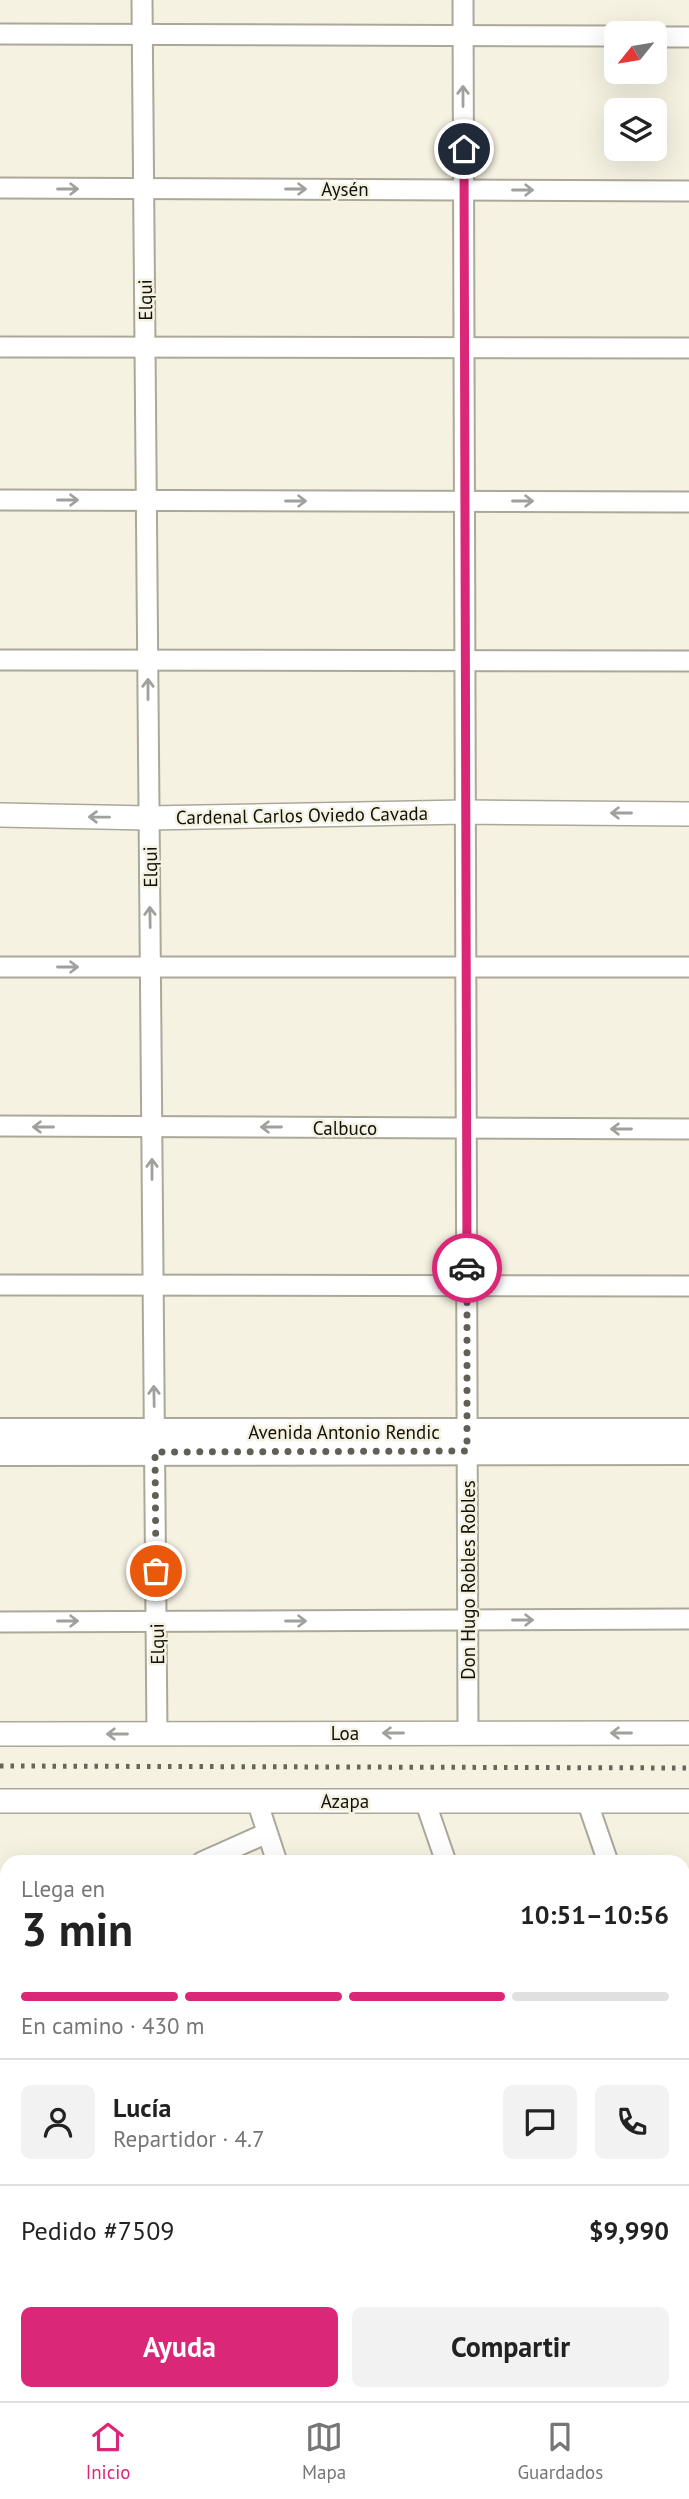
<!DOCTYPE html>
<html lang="es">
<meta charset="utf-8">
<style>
:root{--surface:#fff;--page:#f2f2f2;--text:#222;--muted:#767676;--line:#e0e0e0;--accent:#db2777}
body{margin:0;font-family:"PT Sans",sans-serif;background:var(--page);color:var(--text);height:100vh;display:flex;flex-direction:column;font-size:26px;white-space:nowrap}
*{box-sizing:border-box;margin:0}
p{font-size:23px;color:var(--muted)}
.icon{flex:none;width:38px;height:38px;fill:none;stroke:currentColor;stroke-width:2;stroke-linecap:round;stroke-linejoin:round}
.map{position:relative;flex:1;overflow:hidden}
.sheet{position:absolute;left:0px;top:1855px;width:690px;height:546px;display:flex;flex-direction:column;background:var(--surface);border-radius:21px 21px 0 0;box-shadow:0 7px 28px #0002}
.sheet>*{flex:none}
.needle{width:46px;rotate:240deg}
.tools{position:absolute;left:604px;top:21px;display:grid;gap:14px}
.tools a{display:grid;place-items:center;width:63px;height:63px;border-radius:10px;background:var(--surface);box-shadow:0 7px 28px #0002;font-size:35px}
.pin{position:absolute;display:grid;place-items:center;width:60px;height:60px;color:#fff;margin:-30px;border:4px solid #fff;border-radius:50%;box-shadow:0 2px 7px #0007}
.courier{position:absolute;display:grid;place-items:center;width:70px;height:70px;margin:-35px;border:5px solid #db2777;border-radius:50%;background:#fff;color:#222;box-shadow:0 2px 9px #0007}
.summary em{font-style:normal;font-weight:700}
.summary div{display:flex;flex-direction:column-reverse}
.summary{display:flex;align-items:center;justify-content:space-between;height:119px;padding:0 21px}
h1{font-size:46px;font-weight:700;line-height:52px}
.bar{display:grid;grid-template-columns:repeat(4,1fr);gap:10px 7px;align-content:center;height:84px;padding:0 21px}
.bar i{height:9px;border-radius:5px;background:var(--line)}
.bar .active{background:var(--accent)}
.bar p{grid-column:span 4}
.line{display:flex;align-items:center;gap:18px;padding:0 21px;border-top:2px solid var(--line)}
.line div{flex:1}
.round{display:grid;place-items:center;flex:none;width:74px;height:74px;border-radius:10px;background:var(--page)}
.primary-button{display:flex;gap:14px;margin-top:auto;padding:14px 21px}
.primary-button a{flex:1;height:80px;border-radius:10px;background:var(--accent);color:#fff;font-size:28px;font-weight:700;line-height:80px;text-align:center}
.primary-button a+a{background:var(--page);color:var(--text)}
.tabs{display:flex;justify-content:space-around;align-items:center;height:98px;border-top:2px solid var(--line);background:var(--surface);font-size:19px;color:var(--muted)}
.tabs a{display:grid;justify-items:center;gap:4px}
.tabs .active{color:var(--accent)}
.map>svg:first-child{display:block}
.industrial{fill:url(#industrial-furrows)}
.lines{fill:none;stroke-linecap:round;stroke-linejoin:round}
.minor-casing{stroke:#aca899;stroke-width:23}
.tertiary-casing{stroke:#aca899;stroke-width:26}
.secondary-casing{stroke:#aca899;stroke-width:30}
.minor{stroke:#fff;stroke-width:19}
.tertiary{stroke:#fff;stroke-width:23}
.secondary{stroke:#fff;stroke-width:26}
.rail{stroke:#67655b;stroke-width:5;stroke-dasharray:3.5 7;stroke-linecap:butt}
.oneway{stroke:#a0a09d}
.done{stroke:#626056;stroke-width:7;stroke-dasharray:0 12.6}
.route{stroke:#db2777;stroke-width:9}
.labels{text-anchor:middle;stroke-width:5;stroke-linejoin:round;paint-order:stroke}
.street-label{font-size:19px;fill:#12110b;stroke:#f6f2e2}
</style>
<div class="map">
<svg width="689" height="2401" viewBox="0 0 689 2401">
<defs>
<pattern id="industrial-furrows" width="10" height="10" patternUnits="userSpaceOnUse" patternTransform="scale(1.75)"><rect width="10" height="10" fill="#f8e0ec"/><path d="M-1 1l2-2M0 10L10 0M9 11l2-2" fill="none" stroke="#d4bfc9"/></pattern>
</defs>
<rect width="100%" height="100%" fill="#f6f2e2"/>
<g class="industrial">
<path d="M682,2137l7,18v66l-6,2z"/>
<path d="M155,2394h280l3,7h-280z"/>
<path d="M488,2394h137l2,7h-136z"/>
</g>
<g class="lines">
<g class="minor-casing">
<g id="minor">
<path d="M142,0l15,1734"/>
<path d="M463,0l5,1732"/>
<path d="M0,34l616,2"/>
<path d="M654,37h35"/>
<path d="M0,188l689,3"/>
<path d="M0,347l689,1"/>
<path d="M0,500l689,2"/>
<path d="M0,660l689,1"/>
<path d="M0,967h689"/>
<path d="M0,1126l689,3"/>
<path d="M0,1285l689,1"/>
<path d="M0,1622l689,-3"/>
<path d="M257,1801l20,61"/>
<path d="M425,1801l21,61"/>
<path d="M587,1801l21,61"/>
<path d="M202,1862l65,-29"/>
<path d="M0,1951l7,-3"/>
<path d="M682,1953h7"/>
<path d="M0,2017l7,20"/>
<path d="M682,2081l7,19"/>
<path d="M682,2118l7,-2"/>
<path d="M0,2172l7,-2"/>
<path d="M0,2348l7,-3"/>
<path d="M135,2394l2,7"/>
<path d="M453,2394l2,7"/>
</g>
</g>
<g class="tertiary-casing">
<g id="tertiary">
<path d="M0,815l149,3 316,-6 224,2"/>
<path d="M0,1734l689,-1"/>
<path d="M0,1801h689"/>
</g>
</g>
<g class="secondary-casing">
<g id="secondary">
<path d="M0,1432h689"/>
<path d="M0,1452l689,-1"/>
</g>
</g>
<use href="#minor" class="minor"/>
<use href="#tertiary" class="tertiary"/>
<use href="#secondary" class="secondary"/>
<path class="rail" d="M0,1766l689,2"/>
</g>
<defs><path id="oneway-shaft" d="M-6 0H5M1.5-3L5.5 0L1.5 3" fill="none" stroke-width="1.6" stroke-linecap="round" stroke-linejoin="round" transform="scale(1.75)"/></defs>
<g class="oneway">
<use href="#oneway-shaft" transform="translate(463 96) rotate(-90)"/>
<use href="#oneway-shaft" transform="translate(68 189)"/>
<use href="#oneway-shaft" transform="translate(296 189)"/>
<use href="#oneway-shaft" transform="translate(523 190)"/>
<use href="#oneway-shaft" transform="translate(68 500)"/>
<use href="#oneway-shaft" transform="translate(296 501)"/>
<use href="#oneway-shaft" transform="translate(523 501)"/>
<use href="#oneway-shaft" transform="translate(148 689) rotate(-90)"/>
<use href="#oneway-shaft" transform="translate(621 813) rotate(-180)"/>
<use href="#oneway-shaft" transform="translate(99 817) rotate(-179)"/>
<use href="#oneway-shaft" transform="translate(150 917) rotate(-91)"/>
<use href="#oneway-shaft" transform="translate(68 967)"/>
<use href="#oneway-shaft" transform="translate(43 1127) rotate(-180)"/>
<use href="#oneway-shaft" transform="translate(271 1127) rotate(-180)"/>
<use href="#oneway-shaft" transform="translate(621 1129) rotate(-180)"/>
<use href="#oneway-shaft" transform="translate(152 1169) rotate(-90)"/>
<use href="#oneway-shaft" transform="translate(154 1396) rotate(-91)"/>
<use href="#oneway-shaft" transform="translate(523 1620)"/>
<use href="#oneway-shaft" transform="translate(68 1621)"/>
<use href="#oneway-shaft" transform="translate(296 1621)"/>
<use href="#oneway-shaft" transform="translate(393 1733) rotate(180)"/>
<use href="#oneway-shaft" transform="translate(621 1733) rotate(-180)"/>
<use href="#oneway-shaft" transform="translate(117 1734) rotate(-180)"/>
</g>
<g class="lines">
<path class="done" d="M156,1571l-1,-119 312,-1v-183"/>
<path class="route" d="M464,149l3,1119"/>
</g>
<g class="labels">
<g class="street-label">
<text x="345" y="196">Aysén</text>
<text transform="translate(145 300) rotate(-91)" y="7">Elqui</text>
<text transform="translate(302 815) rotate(-1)" y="7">Cardenal Carlos Oviedo Cavada</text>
<text transform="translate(150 867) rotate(-91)" y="7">Elqui</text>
<text x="345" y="1135">Calbuco</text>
<text x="344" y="1439">Avenida Antonio Rendic</text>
<text transform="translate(468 1580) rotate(-90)" y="7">Don Hugo Robles Robles</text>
<text transform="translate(157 1644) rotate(-91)" y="7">Elqui</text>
<text x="345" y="1740">Loa</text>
<text x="345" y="1808">Azapa</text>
</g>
</g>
</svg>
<div class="tools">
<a><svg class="needle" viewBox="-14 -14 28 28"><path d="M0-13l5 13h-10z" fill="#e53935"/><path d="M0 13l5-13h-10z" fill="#767676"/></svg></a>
<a><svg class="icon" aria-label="layers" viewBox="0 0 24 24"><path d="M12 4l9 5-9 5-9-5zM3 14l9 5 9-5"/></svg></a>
</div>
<div class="pin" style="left:156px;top:1571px;background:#ea580c"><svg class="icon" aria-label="bag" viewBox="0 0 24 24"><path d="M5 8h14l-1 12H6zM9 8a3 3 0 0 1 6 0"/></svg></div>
<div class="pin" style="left:464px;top:149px;background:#1f2937"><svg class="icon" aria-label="home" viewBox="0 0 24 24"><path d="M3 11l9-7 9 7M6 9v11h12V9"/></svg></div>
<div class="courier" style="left:467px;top:1268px"><svg class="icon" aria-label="car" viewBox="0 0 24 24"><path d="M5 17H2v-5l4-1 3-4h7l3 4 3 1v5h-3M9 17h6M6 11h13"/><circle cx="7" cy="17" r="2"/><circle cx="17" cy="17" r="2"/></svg></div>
<section class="sheet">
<div class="summary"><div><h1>3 min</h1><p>Llega en</p></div><em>10:51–10:56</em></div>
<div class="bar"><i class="active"></i><i class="active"></i><i class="active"></i><i></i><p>En camino · 430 m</p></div>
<div class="line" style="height:126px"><a class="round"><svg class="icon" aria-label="person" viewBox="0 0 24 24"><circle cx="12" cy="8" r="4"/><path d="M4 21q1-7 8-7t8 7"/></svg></a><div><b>Lucía</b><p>Repartidor · 4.7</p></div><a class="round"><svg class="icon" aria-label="chat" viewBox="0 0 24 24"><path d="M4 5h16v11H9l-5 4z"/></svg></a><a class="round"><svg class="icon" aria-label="phone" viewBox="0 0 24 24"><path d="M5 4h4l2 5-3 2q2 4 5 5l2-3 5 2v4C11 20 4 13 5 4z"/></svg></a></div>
<div class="line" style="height:91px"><div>Pedido #7509</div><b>$9,990</b></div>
<div class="primary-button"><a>Ayuda</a><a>Compartir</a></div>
</section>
</div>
<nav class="tabs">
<a class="active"><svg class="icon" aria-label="home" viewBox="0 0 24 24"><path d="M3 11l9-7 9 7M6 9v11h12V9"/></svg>Inicio</a>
<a><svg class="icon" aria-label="map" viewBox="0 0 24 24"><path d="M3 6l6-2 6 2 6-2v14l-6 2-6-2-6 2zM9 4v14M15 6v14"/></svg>Mapa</a>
<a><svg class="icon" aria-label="saved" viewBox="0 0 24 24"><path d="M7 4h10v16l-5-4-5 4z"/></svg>Guardados</a>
</nav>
